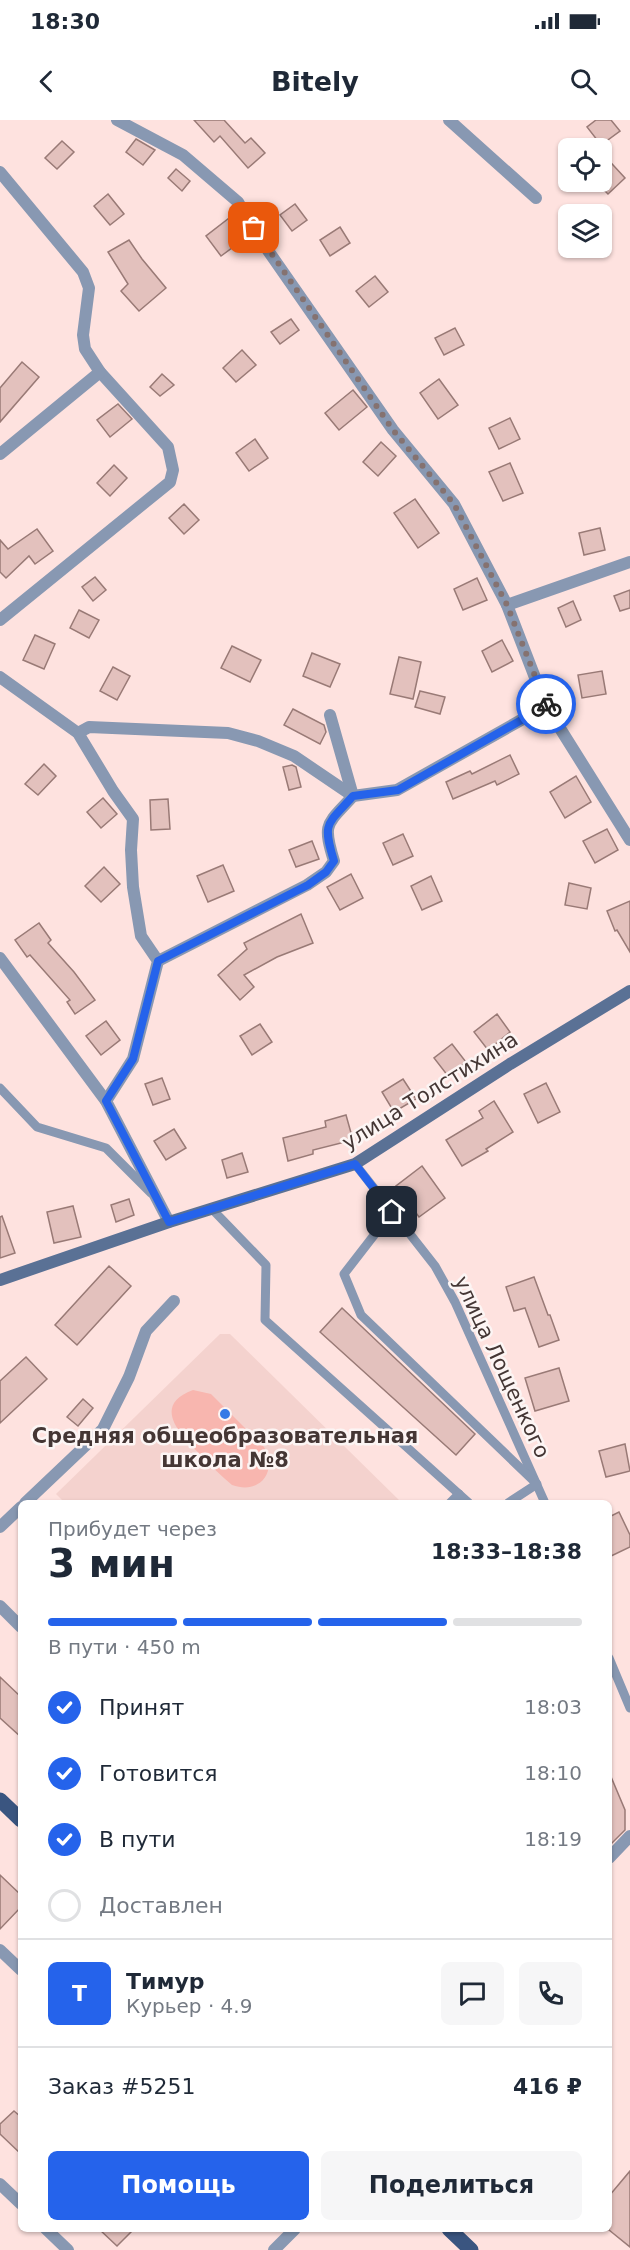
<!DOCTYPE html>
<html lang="ru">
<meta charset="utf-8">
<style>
:root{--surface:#fff;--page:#f6f6f7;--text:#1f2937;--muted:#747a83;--line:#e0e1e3;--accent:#2563eb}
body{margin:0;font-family:"DejaVu Sans",sans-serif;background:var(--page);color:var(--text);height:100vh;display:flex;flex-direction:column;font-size:22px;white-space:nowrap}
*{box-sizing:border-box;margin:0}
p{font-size:20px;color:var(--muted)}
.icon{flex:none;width:33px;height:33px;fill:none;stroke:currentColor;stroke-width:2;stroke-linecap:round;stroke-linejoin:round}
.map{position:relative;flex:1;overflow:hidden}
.panel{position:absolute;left:18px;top:1380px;width:594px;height:732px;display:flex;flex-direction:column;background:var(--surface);border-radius:9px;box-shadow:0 2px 4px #0004}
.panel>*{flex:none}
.fabs{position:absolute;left:558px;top:18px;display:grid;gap:12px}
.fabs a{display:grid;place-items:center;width:54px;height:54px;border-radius:9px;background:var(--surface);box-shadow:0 2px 4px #0004;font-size:30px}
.pin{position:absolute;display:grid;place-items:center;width:51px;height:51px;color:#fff;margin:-26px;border-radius:12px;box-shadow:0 3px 9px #0006}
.courier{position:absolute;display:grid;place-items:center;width:60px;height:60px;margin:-30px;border:4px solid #2563eb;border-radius:50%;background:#fff;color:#222;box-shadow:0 2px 8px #0007}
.headline em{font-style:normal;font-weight:600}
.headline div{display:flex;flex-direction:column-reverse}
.headline{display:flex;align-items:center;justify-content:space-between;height:102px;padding:0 30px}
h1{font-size:39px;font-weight:600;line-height:45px}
.bar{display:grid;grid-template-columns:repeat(4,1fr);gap:9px 6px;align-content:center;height:72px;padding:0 30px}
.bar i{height:8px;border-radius:4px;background:var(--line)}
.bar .current{background:var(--accent)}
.bar p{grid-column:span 4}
.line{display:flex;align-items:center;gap:15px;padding:0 30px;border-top:2px solid var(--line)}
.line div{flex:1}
.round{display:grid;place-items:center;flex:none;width:63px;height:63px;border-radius:9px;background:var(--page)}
ol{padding:0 30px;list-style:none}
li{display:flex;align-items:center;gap:18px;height:66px}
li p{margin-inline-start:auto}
li .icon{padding:6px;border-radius:50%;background:var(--accent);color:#fff;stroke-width:4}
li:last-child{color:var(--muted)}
li i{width:33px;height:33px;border:3px solid var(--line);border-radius:50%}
.button{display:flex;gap:12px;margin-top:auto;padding:12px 30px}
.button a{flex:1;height:69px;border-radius:9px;background:var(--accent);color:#fff;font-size:24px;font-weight:600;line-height:69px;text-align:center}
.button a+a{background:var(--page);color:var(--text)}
.status{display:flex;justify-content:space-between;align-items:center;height:42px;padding:0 30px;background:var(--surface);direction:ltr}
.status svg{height:16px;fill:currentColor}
header{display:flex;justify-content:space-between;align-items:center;height:78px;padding:0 30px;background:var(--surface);font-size:27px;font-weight:600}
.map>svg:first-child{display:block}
.built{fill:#f4d2ce}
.green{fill:#f8b6af}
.building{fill:#e3c1bd;stroke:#997a76;stroke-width:1.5}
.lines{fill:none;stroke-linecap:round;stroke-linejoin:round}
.lane{stroke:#8898b2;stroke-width:9}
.street{stroke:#8898b2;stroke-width:12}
.secondary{stroke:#5a7195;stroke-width:12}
.primary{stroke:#3a5580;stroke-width:15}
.done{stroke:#857270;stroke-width:6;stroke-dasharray:0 10.8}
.route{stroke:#2563eb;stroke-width:8}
.poi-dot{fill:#3579e6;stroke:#fcf5f4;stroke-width:2}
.labels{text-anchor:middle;stroke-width:5;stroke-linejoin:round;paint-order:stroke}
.street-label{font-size:21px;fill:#443634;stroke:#fcf5f4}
.poi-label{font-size:21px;font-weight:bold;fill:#443634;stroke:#fcf5f4}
</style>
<div class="status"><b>18:30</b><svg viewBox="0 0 49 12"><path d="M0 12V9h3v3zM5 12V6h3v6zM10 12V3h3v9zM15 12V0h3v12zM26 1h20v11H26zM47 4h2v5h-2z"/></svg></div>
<header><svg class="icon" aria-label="back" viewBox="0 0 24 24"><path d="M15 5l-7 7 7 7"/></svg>Bitely<svg class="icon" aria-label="search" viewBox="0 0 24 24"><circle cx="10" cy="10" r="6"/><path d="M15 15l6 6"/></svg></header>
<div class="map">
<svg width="630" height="2130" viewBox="0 0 630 2130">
<rect width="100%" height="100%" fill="#fee2df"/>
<path class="built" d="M220,1214h10l172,169h-337l-9,-9z"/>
<path class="green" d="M193,1270l18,4 53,53c14,25 -4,48 -32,38 -11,-9 -21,-19 -31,-30 -19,-19 -51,-49 -8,-65z"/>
<g class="building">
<path d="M194,0h30l21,23 6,-5 14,15 -17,15 -28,-32 -6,6z"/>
<path d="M596,0h15l9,11 -19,14 -14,-18z"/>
<path d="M136,19l19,11 -12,15 -17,-13z"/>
<path d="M62,21l12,11 -17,17 -12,-11z"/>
<path d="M602,33l23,25 -17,16 -6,-6z"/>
<path d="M176,49l14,12 -8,10 -14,-13z"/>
<path d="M108,74l16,20 -14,11 -16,-19z"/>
<path d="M295,84l12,16 -15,11 -12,-16z"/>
<path d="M233,95l15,21 -27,20 -15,-20z"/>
<path d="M340,107l10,16 -20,13 -10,-16z"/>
<path d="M129,120l13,19 24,29 -27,23 -18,-20 7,-7 -20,-32z"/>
<path d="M375,156l13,16 -19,15 -13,-16z"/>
<path d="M291,199l8,11 -19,14 -9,-12z"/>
<path d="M455,208l9,17 -20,10 -9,-17z"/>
<path d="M242,230l14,15 -20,17 -13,-14z"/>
<path d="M22,242l17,15 -39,45v-34z"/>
<path d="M162,254l12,11 -14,11 -10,-9z"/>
<path d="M439,259l19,26 -20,14 -18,-26z"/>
<path d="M353,270l14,17 -28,23 -14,-17z"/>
<path d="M118,284l14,15 -22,18 -13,-17z"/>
<path d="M510,298l10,21 -21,10 -10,-21z"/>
<path d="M255,319l13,19 -19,13 -13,-18z"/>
<path d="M381,322l15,14 -18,20 -15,-14z"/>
<path d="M510,343l13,30 -20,8 -14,-29z"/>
<path d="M114,345l13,13 -17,18 -13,-13z"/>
<path d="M415,379l24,34 -21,15 -24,-35z"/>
<path d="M184,384l15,16 -15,14 -15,-16z"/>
<path d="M600,408l5,22 -21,5 -5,-22z"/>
<path d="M37,409l16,22 -18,13 -6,-8 -23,22 -6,-6v-32l8,9z"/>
<path d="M95,457l11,13 -13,11 -11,-14z"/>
<path d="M477,458l10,22 -24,10 -9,-21z"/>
<path d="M630,470v18l-10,3 -6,-15z"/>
<path d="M573,481l8,19 -15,7 -8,-19z"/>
<path d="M79,490l20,10 -10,18 -19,-10z"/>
<path d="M35,515l20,9 -11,25 -21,-9z"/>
<path d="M502,520l11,21 -21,11 -10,-21z"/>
<path d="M232,526l29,14 -11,22 -29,-14z"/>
<path d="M312,533l28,11 -10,23 -27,-11z"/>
<path d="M399,537l22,5 -8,37 -23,-5z"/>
<path d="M113,547l17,9 -13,24 -17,-9z"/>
<path d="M602,551l4,23 -24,4 -4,-23z"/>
<path d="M420,571l25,6 -5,17 -25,-7z"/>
<path d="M293,589l31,16 2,7 -6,12 -36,-19z"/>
<path d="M510,635l9,19 -22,11 -2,-4 -42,18 -7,-17 24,-11 2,3z"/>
<path d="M44,644l12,12 -18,19 -13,-11z"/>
<path d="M292,645l4,2 5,20 -12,3 -6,-23z"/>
<path d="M576,656l15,26 -26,16 -15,-26z"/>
<path d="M103,678l14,16 -16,14 -14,-16z"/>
<path d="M168,679l2,30 -19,1 -1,-30z"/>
<path d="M607,709l11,21 -23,13 -12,-22z"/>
<path d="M403,714l10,22 -20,9 -10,-22z"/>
<path d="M312,721l7,18 -23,8 -7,-17z"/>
<path d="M223,745l11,26 -26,11 -11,-26z"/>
<path d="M104,747l16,17 -19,18 -16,-16z"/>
<path d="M351,754l12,24 -23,12 -13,-23z"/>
<path d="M431,756l11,25 -20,9 -11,-24z"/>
<path d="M569,763l22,5 -4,21 -22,-4z"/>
<path d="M630,781v51l-13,-22 -2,1 -8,-20z"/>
<path d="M301,794l12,29 -36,14 -33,18 10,12 -14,13 -22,-25 29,-26 -3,-6z"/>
<path d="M39,803l12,17 -3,3 26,29 21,28 -20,14 -8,-12 3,-2 -40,-45 -3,2 -12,-17z"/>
<path d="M497,894l13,18 -22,18 -14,-18z"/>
<path d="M106,901l14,19 -19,15 -15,-19z"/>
<path d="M260,904l12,18 -20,13 -12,-19z"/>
<path d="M452,924l14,18 -18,14 -14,-18z"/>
<path d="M162,958l8,21 -17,6 -8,-21z"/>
<path d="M403,959l13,20 -22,13 -12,-20z"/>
<path d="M546,963l14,29 -22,11 -14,-29z"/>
<path d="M494,981l19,31 -27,17 2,2 -26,15 -16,-26 37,-22 -4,-7z"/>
<path d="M346,995l7,25 -40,10v4l-25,7 -5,-23 43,-11 -1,-6z"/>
<path d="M174,1009l12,19 -20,12 -12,-19z"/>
<path d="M242,1033l6,19 -21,6 -5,-18z"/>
<path d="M422,1046l23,32 -26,19 -23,-31z"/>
<path d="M129,1079l5,16 -18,7 -5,-17z"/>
<path d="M73,1086l8,31 -27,6 -7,-31z"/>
<path d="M2,1096l13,37 -15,5v-41z"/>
<path d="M109,1146l22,20 -54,59 -22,-20z"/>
<path d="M534,1157l14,38h2l9,25 -20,7 -14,-39 -11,3 -8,-24z"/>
<path d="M342,1188l133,126 -19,21 -136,-123z"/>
<path d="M26,1237l21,22 -47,44v-42z"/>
<path d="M559,1248l10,33 -34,10 -10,-33z"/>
<path d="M83,1279l10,9 -15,18 -11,-9z"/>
<path d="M625,1324l5,27 -24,6 -7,-26z"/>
<path d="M619,1392l11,23v12l-21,10v-40z"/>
<path d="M0,1557l21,20v40l-21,-19z"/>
<path d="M609,1652l16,38v20l-16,16z"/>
<path d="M0,1755l21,20v12l-21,22z"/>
<path d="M14,1991l7,6v37l-21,-20v-10z"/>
<path d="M630,2051v76l-21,-17v-34z"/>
<path d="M99,2109h35l-17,17z"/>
</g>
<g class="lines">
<g class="lane">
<path d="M0,968l37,39 69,21 45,45"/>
<path d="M355,1044l80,102 20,36 90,201"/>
<path d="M211,1088l55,57 -1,55 204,183"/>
<path d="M392,1092l-48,62 17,41 176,169 -29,19"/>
<path d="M450,1383l9,-9"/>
<path d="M609,1538l21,50"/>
</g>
<g class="street">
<path d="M117,0l66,35 55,47 15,27 140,201 61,74 53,101 39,101 84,134"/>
<path d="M449,0l87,78"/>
<path d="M0,52l83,100 6,16 -6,47 2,14 15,23 68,75 5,23 -3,12 -170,138"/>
<path d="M0,334l100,-82"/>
<path d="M507,485l123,-43"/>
<path d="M0,557l78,56 35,58 20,28 -2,31 2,37 8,49 17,25 -25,98 -27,42"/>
<path d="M78,613l11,-6 139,6 30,8 36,15 59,40 44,-6 149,-84"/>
<path d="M0,838l106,143 63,121"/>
<path d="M158,841l149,-76 19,-13 8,-11c-12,-39 -7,-36 19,-65l-23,-81"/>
<path d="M25,1383l78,-74 26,-52 17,-46 28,-30"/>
<path d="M0,1407l21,-20"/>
<path d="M0,1486l21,21"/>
<path d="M609,1738l21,-22"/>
<path d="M0,1830l21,20"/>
<path d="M0,2064l21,20"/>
<path d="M46,2109l22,21"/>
<path d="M274,2130l21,-21"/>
</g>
<path class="secondary" d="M0,1160l169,-58 186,-58 155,-100 120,-73"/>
<g class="primary">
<path d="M0,1680l21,20"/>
<path d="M449,2109l22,21"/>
</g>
</g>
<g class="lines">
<path class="done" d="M254,108l139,202 61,74 53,101 39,99"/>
<path class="route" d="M392,1092l-37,-48 -186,58 -63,-121 27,-42 25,-98 150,-76 18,-13 8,-11c-12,-39 -7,-36 19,-65l45,-6 148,-84v-2"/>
</g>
<circle class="poi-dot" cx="225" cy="1294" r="6"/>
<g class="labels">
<g class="street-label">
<text transform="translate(430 971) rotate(-32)" y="7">улица Толстихина</text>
<text transform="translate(502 1247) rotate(65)" y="7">улица Лощенкого</text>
</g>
<g class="poi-label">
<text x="225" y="1323">Средняя общеобразовательная<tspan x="225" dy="24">школа №8</tspan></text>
</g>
</g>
</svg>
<div class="fabs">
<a><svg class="icon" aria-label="locate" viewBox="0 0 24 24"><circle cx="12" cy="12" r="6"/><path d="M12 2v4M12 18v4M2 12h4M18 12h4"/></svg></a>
<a><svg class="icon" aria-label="layers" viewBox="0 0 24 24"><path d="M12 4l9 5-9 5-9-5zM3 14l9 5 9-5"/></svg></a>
</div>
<div class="pin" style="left:254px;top:108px;background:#ea580c"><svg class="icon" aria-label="bag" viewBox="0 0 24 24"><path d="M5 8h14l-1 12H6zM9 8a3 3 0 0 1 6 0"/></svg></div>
<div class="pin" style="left:392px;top:1092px;background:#1f2937"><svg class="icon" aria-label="home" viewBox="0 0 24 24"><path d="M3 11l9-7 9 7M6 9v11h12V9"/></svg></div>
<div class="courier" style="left:546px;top:584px"><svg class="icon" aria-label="bike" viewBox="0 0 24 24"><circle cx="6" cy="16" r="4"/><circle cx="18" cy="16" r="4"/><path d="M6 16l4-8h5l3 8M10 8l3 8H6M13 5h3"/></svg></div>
<section class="panel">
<div class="headline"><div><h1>3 мин</h1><p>Прибудет через</p></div><em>18:33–18:38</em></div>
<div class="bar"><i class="current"></i><i class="current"></i><i class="current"></i><i></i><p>В пути · 450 m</p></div>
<ol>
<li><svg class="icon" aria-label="check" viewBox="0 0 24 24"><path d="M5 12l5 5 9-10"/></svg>Принят<p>18:03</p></li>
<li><svg class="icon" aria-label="check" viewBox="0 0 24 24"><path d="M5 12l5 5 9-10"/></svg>Готовится<p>18:10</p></li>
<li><svg class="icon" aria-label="check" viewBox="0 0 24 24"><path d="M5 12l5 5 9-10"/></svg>В пути<p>18:19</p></li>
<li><i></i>Доставлен</li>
</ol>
<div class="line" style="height:108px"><b class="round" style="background:var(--accent);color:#fff">Т</b><div><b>Тимур</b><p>Курьер · 4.9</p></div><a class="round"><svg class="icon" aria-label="chat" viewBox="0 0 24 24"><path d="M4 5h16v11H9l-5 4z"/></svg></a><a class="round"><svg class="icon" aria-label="phone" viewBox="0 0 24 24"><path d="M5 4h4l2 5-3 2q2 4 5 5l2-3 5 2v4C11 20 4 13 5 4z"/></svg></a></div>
<div class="line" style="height:78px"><div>Заказ #5251</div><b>416 ₽</b></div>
<div class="button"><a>Помощь</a><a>Поделиться</a></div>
</section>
</div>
